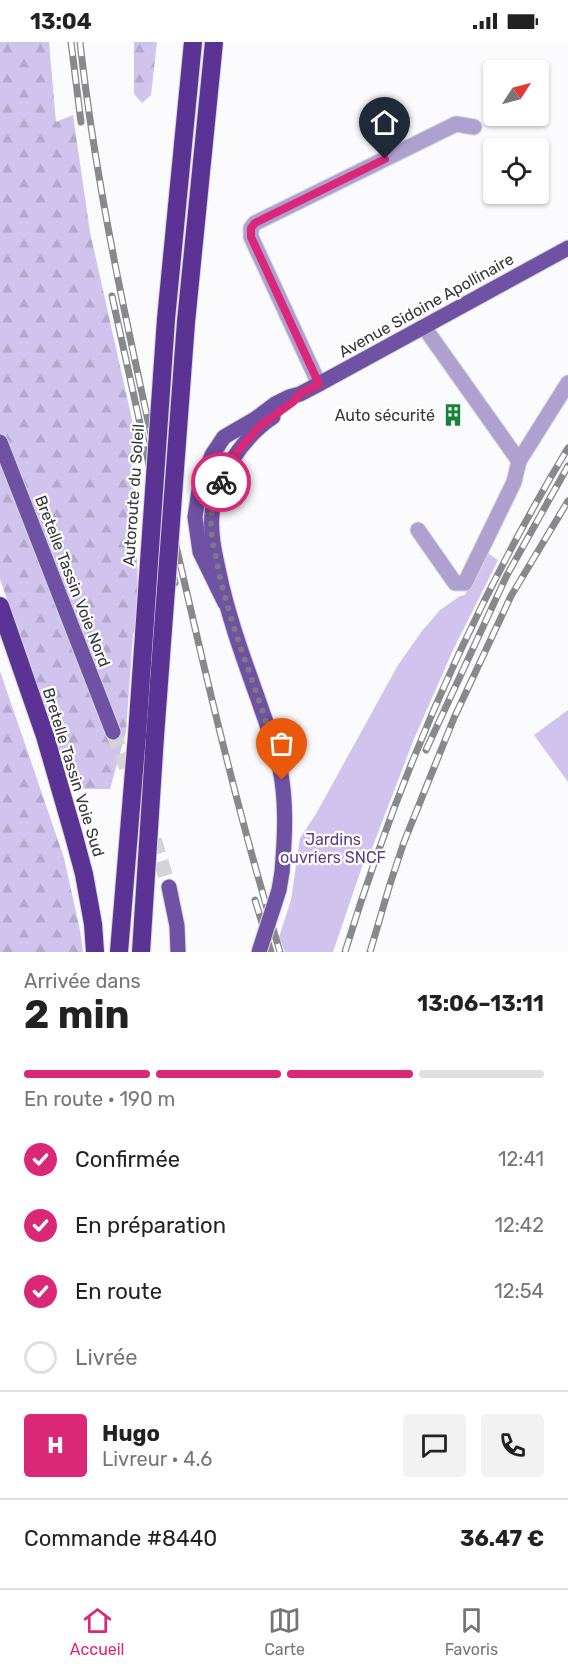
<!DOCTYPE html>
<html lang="fr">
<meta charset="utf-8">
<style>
:root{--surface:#fff;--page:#f2f2f2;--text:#222;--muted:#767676;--line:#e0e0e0;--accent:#db2777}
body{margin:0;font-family:Rubik,sans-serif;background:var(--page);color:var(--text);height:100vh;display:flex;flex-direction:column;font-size:22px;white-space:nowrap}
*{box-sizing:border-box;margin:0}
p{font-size:20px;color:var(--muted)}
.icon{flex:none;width:33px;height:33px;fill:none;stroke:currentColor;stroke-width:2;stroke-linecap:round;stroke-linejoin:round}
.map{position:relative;height:910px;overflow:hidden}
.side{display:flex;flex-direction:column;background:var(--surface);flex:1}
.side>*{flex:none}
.needle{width:39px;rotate:54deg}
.buttons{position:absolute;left:483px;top:18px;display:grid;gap:12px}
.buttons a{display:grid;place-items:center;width:66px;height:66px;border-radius:6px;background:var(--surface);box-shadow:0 2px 4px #0004;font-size:30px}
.pin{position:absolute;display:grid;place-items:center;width:51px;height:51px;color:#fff;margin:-62px -26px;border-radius:50% 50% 50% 0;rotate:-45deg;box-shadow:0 0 6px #0007}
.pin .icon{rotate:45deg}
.courier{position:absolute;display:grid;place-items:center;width:60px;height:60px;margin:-30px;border:4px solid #db2777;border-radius:50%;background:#fff;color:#222;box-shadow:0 2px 8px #0007}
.summary em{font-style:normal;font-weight:700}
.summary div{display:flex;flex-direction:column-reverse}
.summary{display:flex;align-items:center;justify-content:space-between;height:102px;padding:0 24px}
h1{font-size:39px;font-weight:700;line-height:45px}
.bar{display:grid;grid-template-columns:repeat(4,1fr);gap:9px 6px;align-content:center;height:72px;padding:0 24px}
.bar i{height:8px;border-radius:4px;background:var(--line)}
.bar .active{background:var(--accent)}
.bar p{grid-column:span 4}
.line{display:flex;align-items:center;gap:15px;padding:0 24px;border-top:2px solid var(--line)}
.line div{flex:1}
.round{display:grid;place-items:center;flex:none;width:63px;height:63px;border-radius:6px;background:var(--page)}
ol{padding:0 24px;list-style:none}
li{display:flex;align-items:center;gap:18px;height:66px}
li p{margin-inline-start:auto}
li .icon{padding:6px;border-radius:50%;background:var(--accent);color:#fff;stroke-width:4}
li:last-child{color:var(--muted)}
li i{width:33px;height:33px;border:3px solid var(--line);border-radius:50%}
.status{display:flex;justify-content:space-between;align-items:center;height:42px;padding:0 30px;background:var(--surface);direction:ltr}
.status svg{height:16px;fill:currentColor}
.dock{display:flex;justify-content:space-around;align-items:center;height:84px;border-top:2px solid var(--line);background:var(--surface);font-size:16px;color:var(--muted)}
.dock a{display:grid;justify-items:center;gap:3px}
.dock .active{color:var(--accent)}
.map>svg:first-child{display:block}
.forest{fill:url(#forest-firs)}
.garden{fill:#d0c4ee}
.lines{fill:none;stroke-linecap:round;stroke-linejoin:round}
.major-tunnel{stroke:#d4d3d6;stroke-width:15;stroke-dasharray:15 8;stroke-linecap:butt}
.minor-casing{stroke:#d8d7da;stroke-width:17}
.major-casing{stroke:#d8d7da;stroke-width:17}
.highway-casing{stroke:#d8d7da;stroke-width:20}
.minor{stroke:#aea0cf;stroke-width:15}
.major{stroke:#7052a5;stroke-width:15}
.highway{stroke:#5b3394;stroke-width:18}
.rail-casing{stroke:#89888d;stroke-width:7}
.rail{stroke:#fff;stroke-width:4.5;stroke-dasharray:14;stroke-linecap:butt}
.major-bridge-casing{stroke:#d8d7da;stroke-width:17;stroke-linecap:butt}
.highway-bridge-casing{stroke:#d8d7da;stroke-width:20;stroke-linecap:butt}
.major-bridge{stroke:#7052a5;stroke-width:15}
.highway-bridge{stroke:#5b3394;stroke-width:18}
.done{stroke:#7c7b80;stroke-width:6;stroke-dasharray:0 10.8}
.route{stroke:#db2777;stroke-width:8}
.labels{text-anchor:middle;stroke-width:4.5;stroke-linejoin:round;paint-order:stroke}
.street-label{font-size:16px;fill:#38373c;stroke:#fff}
.poi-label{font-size:16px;fill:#38373c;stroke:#fff;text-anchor:end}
.park-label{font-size:16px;fill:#5c3f8b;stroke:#fff}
</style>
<div class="status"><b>13:04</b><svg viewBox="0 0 49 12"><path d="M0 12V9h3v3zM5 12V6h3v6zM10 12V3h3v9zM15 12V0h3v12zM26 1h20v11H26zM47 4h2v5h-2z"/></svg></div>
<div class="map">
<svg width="568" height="910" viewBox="0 0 568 910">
<defs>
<pattern id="forest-firs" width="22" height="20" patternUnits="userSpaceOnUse" patternTransform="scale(1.5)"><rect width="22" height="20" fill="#d0c4ee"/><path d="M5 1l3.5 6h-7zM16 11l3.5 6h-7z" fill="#b3a9cd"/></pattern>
</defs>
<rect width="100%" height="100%" fill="#fbfafd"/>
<g class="forest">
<path d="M0,0h49l7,80 17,-7 17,117 49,219 -8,4 9,165 -7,14 -7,98 -16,57h-37l-73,-210z"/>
<path d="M134,0h23l-6,53 -9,8 -8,-9z"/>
<path d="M0,629l64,187 16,72 3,22h-83z"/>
</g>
<g class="garden">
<path d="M486,510l12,8 -45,90 -39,89 -43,112 -7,10 -31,91h-48l-6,-15 12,-37 9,-62 16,-24 82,-149 24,-34 18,-21 20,-14 5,-1z"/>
<path d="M568,668v72l-34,-47z"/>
</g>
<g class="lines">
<path class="major-tunnel" d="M113,690l41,107 15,48"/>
<g class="minor-casing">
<g id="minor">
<path d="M424,285l95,134"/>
<path d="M319,342l-68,-147v-9l4,-5 201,-99 18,3"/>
<path d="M418,488l37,53h10l49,-101 5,-21 49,-78"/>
</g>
</g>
<g class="major-casing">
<g id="major">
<path d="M273,375c-29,19 -59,62 -61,97 -2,20 3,40 7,59 9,43 24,84 39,126 7,21 16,43 21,65 8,36 6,72 3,108"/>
<path d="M0,400l113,290"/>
<path d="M225,561l-25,-51 -5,-35 5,-33 12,-29 12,-18 31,-18 20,-15 14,-7 11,-3 19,-10 249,-136"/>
<path d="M169,845l8,39 1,26"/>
</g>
</g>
<g class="highway-casing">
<g id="highway">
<path d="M0,564l45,130 28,97 11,41 9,50 2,28"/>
<path d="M119,910l18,-217"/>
<path d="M141,910l14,-216"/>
</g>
</g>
<use href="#minor" class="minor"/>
<use href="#major" class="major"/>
<use href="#highway" class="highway"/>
<g class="rail-casing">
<g id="rail">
<path d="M71,0l10,80"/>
<path d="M80,0c17,153 51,302 84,451 35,154 70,308 116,459"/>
<path d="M112,254l63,287"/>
<path d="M426,708l81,-175 61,-109"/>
<path d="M255,858l16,52"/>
<path d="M345,910c54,-176 128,-346 223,-504"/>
<path d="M370,910l20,-68 14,-42 50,-124 57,-122 57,-95"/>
</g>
</g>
<use href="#rail" class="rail"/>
<g class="major-bridge-casing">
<path id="major-bridge" d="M259,910l20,-62 3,-18"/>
</g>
<g class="highway-bridge-casing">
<g id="highway-bridge">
<path d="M137,693l29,-416 27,-277"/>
<path d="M155,694l31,-414 28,-280"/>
</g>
</g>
<use href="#major-bridge" class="major-bridge"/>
<use href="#highway-bridge" class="highway-bridge"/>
</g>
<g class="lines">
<path class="done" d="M221,440c-4,9 -8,20 -9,31 -3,19 3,40 7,59 15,71 48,137 63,208"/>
<path class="route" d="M221,440l15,-29 24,-27 33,-24 7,-8 19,-10 -68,-147v-9l4,-5 130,-64"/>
</g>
<defs>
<g id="building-bare" transform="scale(1.8)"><path d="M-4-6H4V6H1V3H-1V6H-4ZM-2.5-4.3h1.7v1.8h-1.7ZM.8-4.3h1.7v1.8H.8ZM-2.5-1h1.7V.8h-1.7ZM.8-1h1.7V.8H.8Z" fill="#168339" stroke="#fff" stroke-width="2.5" paint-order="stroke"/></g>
</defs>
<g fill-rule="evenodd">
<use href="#building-bare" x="453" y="373"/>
</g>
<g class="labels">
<g class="street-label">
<text transform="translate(426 263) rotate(-29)" y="6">Avenue Sidoine Apollinaire</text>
<text transform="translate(133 453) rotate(-86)" y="6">Autoroute du Soleil</text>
<text transform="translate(73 539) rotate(69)" y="6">Bretelle Tassin Voie Nord</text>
<text transform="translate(74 730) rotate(73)" y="6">Bretelle Tassin Voie Sud</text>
</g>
<g class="poi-label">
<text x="435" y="379">Auto sécurité</text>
</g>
<g class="park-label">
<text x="333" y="803">Jardins<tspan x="333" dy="18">ouvriers SNCF</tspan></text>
</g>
</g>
</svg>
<div class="buttons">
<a><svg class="needle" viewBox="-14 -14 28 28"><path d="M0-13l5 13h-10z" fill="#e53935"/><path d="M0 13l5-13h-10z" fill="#767676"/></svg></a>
<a><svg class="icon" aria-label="locate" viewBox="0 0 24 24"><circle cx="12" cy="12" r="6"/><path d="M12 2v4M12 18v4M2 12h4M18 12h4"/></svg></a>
</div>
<div class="pin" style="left:282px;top:738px;background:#ea580c"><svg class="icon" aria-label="bag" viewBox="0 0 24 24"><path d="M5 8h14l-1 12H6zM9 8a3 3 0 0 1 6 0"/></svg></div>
<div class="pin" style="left:385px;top:117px;background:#1f2937"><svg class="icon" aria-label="home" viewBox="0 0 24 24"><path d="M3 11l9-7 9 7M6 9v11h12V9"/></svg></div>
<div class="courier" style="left:221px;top:440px"><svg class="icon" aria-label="bike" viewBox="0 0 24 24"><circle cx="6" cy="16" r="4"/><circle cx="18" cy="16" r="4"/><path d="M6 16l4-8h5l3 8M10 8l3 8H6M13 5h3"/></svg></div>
</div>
<section class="side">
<div class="summary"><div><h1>2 min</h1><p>Arrivée dans</p></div><em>13:06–13:11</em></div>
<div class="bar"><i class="active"></i><i class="active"></i><i class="active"></i><i></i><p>En route · 190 m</p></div>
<ol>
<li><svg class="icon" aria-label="check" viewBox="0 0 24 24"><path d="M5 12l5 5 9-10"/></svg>Confirmée<p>12:41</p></li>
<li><svg class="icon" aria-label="check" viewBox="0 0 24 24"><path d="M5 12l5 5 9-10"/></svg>En préparation<p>12:42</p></li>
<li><svg class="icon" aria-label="check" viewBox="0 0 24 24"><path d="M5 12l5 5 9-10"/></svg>En route<p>12:54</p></li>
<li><i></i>Livrée</li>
</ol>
<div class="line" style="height:108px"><b class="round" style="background:var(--accent);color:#fff">H</b><div><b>Hugo</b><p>Livreur · 4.6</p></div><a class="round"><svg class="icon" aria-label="chat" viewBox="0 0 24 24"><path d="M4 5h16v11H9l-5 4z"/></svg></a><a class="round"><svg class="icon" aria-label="phone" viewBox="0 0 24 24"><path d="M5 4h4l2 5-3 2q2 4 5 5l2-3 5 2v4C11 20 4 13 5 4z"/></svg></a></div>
<div class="line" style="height:78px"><div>Commande #8440</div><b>36.47 €</b></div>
</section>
<nav class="dock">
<a class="active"><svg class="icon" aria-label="home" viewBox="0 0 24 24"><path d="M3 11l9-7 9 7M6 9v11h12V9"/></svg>Accueil</a>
<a><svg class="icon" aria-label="map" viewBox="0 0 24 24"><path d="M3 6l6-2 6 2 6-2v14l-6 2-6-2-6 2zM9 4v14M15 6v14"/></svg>Carte</a>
<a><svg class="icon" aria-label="saved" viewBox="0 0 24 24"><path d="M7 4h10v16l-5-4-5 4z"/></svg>Favoris</a>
</nav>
